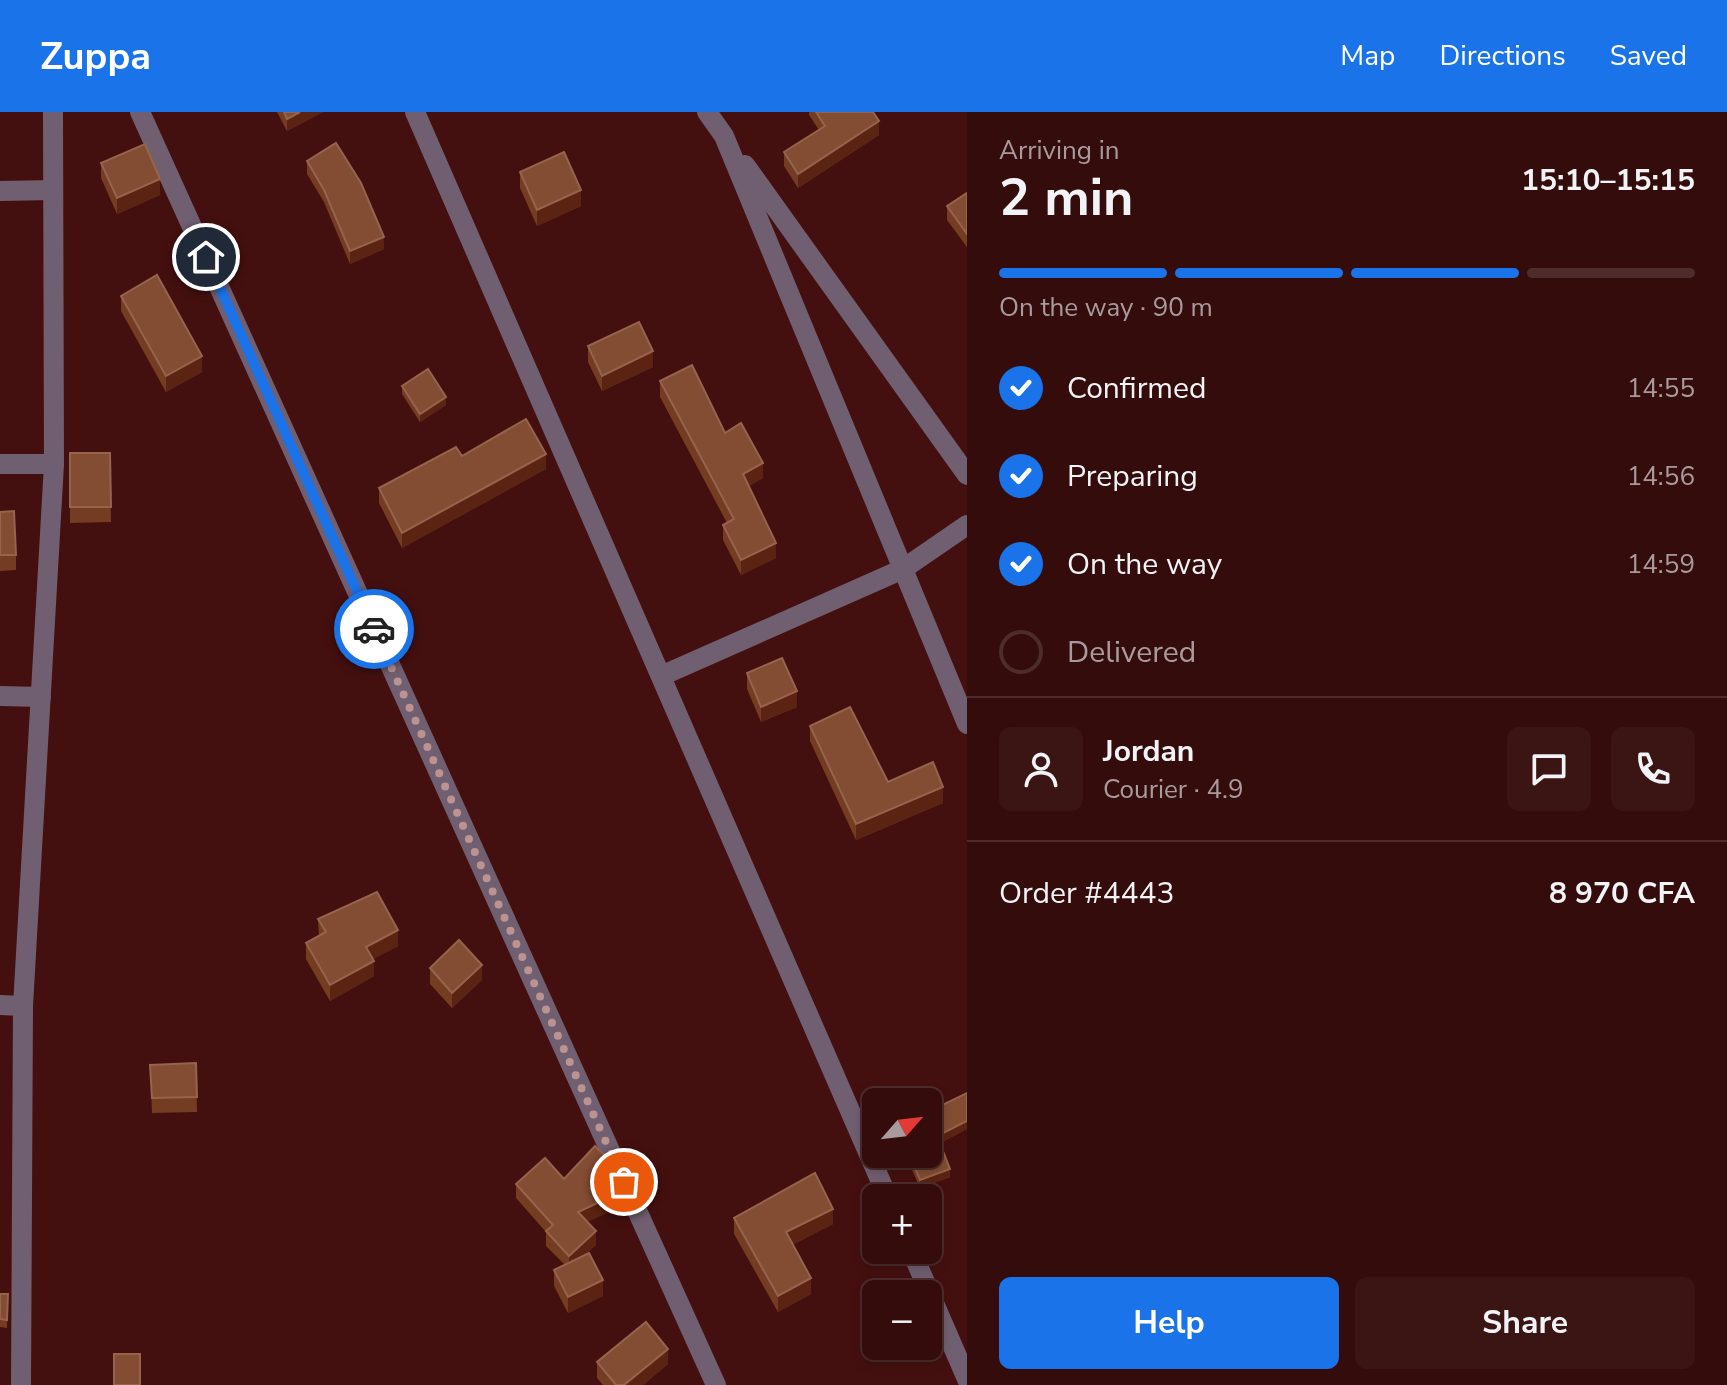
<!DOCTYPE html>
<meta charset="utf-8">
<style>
:root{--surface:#330c0b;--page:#3b1514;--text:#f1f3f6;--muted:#a99b9d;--line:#4e2c2c;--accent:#1a73e8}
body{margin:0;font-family:"Nunito Sans",sans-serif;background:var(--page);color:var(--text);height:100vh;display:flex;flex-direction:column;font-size:30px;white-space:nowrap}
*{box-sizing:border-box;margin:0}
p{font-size:26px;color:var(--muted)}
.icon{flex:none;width:44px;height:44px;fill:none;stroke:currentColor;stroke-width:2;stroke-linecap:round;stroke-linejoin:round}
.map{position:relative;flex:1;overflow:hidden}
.drawer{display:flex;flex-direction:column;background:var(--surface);width:760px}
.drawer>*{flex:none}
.needle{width:52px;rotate:62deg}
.fabs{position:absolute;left:862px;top:976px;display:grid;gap:16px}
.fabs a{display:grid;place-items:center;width:80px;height:80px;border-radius:12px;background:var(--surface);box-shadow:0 4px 12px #0003,0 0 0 2px var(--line);font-size:40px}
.pin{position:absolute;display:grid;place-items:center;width:68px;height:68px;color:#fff;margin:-34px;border:4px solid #fff;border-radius:50%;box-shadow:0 2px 8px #0007}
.courier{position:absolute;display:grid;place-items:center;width:80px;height:80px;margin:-40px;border:6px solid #1a73e8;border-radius:50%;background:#fff;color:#222;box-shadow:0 2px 10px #0007}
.headline em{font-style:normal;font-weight:700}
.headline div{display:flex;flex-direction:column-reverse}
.headline{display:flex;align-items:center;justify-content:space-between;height:136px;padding:0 32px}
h1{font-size:52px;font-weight:700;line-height:60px}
.bar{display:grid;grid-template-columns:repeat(4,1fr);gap:12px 8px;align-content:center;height:96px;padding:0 32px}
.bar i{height:10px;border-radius:6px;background:var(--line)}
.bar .active{background:var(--accent)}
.bar p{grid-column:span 4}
.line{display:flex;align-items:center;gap:20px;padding:0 32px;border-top:2px solid var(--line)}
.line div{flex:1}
.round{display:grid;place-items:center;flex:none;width:84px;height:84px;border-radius:12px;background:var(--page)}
ol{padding:0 32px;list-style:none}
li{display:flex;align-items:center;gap:24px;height:88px}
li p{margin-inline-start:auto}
li .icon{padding:8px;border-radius:50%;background:var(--accent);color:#fff;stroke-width:4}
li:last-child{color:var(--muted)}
li i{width:44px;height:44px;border:4px solid var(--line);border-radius:50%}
.action{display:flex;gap:16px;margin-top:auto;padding:16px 32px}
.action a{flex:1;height:92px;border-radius:12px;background:var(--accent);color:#fff;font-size:32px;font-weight:700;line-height:92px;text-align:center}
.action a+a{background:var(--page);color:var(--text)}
header{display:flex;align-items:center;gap:48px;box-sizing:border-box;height:112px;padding:0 40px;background:var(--accent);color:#fff}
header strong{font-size:38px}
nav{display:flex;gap:44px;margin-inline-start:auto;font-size:28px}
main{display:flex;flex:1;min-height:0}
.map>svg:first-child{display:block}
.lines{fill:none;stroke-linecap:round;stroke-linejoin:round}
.minor{stroke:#705f71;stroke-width:20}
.wall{fill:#743c20}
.shaded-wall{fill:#5b2311}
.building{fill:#834d33;stroke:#96634d;stroke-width:2}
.done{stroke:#bd9391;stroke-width:8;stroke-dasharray:0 14.4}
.route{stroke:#1a73e8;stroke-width:10}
</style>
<header>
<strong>Zuppa</strong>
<nav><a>Map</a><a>Directions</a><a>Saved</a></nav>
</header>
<main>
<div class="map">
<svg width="967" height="1273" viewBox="0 0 967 1273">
<rect width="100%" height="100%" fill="#44100f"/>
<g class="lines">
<g class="minor">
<path d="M140,0l576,1273"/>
<path d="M415,0l473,1086"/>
<path d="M707,0l17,24 243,588"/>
<path d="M745,53l222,310"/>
<path d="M0,79l53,-1"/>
<path d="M0,352h54"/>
<path d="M661,564l242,-107 64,-44"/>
<path d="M0,584l41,1"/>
<path d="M0,893l23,1"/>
<path d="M911,1138l56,129"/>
<path d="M21,1273l2,-379 31,-542 -1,-352"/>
</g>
</g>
<g class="wall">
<path d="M277,0h46l-36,19z"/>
<path d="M809,0h64l6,23 -81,53 -14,-22v-14l35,-22 -10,-15z"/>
<path d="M307,49l77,88 -34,15 -26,-62 -17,-28z"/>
<path d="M101,51l59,32 -43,19 -16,-36z"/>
<path d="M520,60l61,34 -44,20 -17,-38z"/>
<path d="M967,81v54l-20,-27v-14z"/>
<path d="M121,184l81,76 -36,20 -45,-81z"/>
<path d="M588,234l65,21 -51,24 -14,-29z"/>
<path d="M660,269l65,52 38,45 -14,8 27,72 -35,17 -18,-35v-15l4,-2 -67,-126z"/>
<path d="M402,274l44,19 -26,17 -18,-28z"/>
<path d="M70,341h40l1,69 -41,1z"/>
<path d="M462,344l84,13 -144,79 -23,-45v-15z"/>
<path d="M0,400l16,43v15l-16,1z"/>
<path d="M747,561l50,34 -36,15 -14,-33z"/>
<path d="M810,614l78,56 55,21 -87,37 -46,-99z"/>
<path d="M318,807l80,27 -25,13 1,17 -44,25 -24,-42v-16l13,-7z"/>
<path d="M430,856l52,12 -30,28 -22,-24z"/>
<path d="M196,951l1,49 -45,1 -2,-48z"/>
<path d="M928,1000l39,17 -27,14 10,34 -30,11 -15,-34h23z"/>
<path d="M564,1067l57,27 -34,16 9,23 -12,10 19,41 -35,17 -14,-27v-16l11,-5 -19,-19v-14l-30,-34v-14z"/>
<path d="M734,1106l99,6 -41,21 19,49 -33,18 -44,-78z"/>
<path d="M0,1182h8l-1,34 -7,-1z"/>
<path d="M597,1250l71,2 -25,21h-40l-6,-7z"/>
</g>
<g class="shaded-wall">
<path d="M300,0h23l-36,19v-12z"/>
<path d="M879,9v14l-81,53v-14z"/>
<path d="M160,67v16l-43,19v-16z"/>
<path d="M581,78v16l-44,20v-16z"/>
<path d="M384,125v12l-34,15v-13z"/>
<path d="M653,239v16l-51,24v-15z"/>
<path d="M202,244v16l-36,20v-16z"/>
<path d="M446,285v8l-26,17v-8z"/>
<path d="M546,342v15l-144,79v-15z"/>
<path d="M763,351v15l-20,12v-16z"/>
<path d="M776,431v15l-35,17v-15z"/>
<path d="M797,579v16l-36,15v-15z"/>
<path d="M943,675v16l-87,37v-16z"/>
<path d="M398,818v16l-32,17v-16z"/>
<path d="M374,849v15l-44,25v-16z"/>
<path d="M482,853v15l-30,28v-15z"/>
<path d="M967,1009v8l-30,15v-8z"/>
<path d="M950,1057v8l-30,11v-8z"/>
<path d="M621,1080v14l-43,20v-14z"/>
<path d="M833,1097v15l-47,24v-16z"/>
<path d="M596,1119v14l-27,25v-14z"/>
<path d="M811,1166v16l-33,18v-16z"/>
<path d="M603,1168v16l-35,17v-16z"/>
<path d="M668,1237v15l-25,21h-19z"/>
</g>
<g class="building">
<path d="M284,0h16l-13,7z"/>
<path d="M816,0h57l6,9 -81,53 -14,-22 41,-26z"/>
<path d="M336,31l25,40 23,54 -34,14 -26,-61 -17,-29z"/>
<path d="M145,32l15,35 -43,19 -16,-35z"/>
<path d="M564,40l17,38 -44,20 -17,-38z"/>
<path d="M967,81v41l-20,-28z"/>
<path d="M157,163l45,81 -36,20 -45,-80z"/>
<path d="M639,210l14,29 -51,25 -14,-30z"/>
<path d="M692,253l33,68 16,-10 22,40 -20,11 33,69 -35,17 -18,-35 11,-6 -74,-138z"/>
<path d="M428,257l18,28 -26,17 -18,-28z"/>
<path d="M526,307l20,35 -144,79 -23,-45 77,-41 6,9z"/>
<path d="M70,341h40l1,54h-41z"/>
<path d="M14,399l2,44h-16v-43z"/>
<path d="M782,546l15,33 -36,16 -14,-34z"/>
<path d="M850,595l38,75 45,-20 10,25 -87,37 -46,-98z"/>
<path d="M377,780l21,38 -32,17 8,14 -44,24 -24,-42 20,-11 -8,-13z"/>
<path d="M459,828l23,25 -30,28 -22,-25z"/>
<path d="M196,951l1,34 -45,1 -2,-33z"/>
<path d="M967,981v28l-30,15 13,33 -30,11 -11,-26h19v-42z"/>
<path d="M595,1034l8,8 18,38 -43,20 18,19 -27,25 -23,-25 7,-6 -37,-41 29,-26 19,21z"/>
<path d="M815,1061l18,36 -47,23 25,46 -33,18 -44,-78z"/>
<path d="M589,1141l14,27 -35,17 -14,-27z"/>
<path d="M0,1182h8l-1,26 -7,-1z"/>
<path d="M646,1210l22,27 -44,36h-8l-19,-23z"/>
<rect x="114" y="1242" width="26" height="31"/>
</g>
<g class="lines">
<path class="done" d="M374,517l250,553"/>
<path class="route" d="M206,145l168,372"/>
</g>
</svg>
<div class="fabs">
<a><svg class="needle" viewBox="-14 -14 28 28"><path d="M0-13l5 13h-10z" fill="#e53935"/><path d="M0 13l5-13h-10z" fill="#a99b9d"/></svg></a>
<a>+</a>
<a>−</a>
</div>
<div class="pin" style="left:624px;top:1070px;background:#ea580c"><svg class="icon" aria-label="bag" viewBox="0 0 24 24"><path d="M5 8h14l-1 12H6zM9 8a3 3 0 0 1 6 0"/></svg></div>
<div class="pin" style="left:206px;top:145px;background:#1f2937"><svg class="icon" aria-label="home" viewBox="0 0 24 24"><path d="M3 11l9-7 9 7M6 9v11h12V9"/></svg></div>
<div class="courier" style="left:374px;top:517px"><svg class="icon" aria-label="car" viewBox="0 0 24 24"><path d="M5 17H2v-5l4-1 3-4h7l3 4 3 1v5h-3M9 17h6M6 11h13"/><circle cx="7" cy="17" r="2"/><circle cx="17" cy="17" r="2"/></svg></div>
</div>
<section class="drawer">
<div class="headline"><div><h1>2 min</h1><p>Arriving in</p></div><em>15:10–15:15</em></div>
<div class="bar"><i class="active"></i><i class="active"></i><i class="active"></i><i></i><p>On the way · 90 m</p></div>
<ol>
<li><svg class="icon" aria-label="check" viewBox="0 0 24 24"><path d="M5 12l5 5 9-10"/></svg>Confirmed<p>14:55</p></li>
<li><svg class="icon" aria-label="check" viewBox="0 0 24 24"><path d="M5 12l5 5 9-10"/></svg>Preparing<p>14:56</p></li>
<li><svg class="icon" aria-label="check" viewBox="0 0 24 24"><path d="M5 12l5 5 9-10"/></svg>On the way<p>14:59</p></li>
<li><i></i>Delivered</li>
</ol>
<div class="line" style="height:144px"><a class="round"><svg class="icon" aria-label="person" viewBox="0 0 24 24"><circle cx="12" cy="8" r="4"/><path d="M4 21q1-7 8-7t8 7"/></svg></a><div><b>Jordan</b><p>Courier · 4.9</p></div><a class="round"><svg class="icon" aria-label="chat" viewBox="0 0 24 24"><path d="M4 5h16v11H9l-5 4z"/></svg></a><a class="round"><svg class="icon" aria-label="phone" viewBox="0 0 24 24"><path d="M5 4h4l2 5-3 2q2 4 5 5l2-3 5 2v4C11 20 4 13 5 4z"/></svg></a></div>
<div class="line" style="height:104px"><div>Order #4443</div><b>8 970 CFA</b></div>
<div class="action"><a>Help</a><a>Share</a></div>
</section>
</main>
